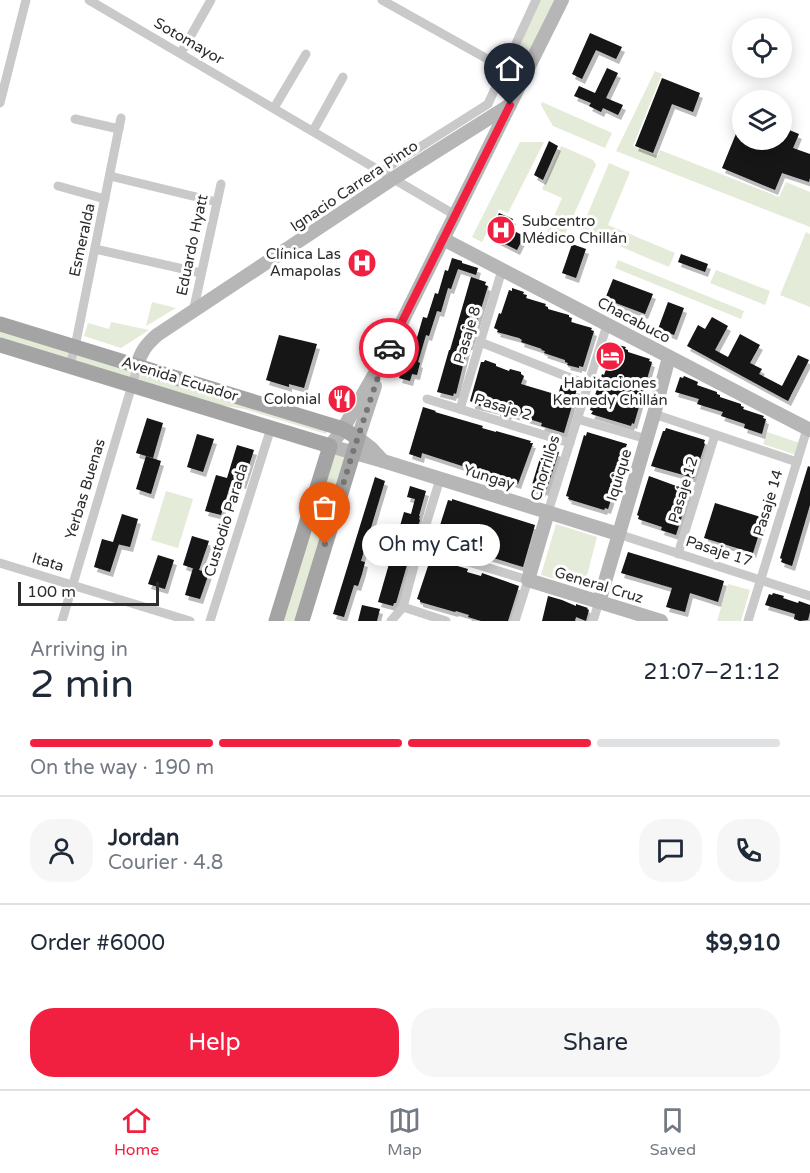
<!DOCTYPE html>
<meta charset="utf-8">
<style>
:root{--surface:#fff;--page:#f6f6f7;--text:#1f2937;--muted:#747a83;--line:#e0e1e3;--accent:#f22040}
body{margin:0;font-family:"Varela Round",sans-serif;background:var(--page);color:var(--text);height:100vh;display:flex;flex-direction:column;font-size:22px;white-space:nowrap}
*{box-sizing:border-box;margin:0}
p{font-size:20px;color:var(--muted)}
.icon{flex:none;width:33px;height:33px;fill:none;stroke:currentColor;stroke-width:2;stroke-linecap:round;stroke-linejoin:round}
.map{position:relative;height:621px;overflow:hidden}
.panel{display:flex;flex-direction:column;background:var(--surface);flex:1}
.panel>*{flex:none}
.fabs{position:absolute;left:732px;top:18px;display:grid;gap:12px}
.fabs a{display:grid;place-items:center;width:60px;height:60px;border-radius:50%;background:var(--surface);box-shadow:0 3px 15px #0003;font-size:30px}
.scale{position:absolute;left:18px;bottom:15px;width:141px;box-sizing:border-box;padding-left:6px;border:3px solid #2c2c2c;border-top:0;font-size:16px;line-height:21px;white-space:nowrap;color:#2c2c2c;-webkit-text-stroke:4px #fff;paint-order:stroke}
.pin{position:absolute;display:grid;place-items:center;width:51px;height:51px;color:#fff;margin:-62px -26px;border-radius:50% 50% 50% 0;rotate:-45deg;box-shadow:0 0 6px #0007}
.pin .icon{rotate:45deg}
.courier{position:absolute;display:grid;place-items:center;width:60px;height:60px;margin:-30px;border:4px solid #f22040;border-radius:50%;background:#fff;color:#222;box-shadow:0 2px 8px #0007}
.bubble{position:absolute;height:42px;border-radius:21px;background:var(--surface);box-shadow:0 3px 15px #0003;font-size:20px;font-weight:600;line-height:42px;text-align:center}
.head em{font-style:normal;font-weight:600}
.head div{display:flex;flex-direction:column-reverse}
.head{display:flex;align-items:center;justify-content:space-between;height:102px;padding:0 30px}
h1{font-size:39px;font-weight:600;line-height:45px}
.bar{display:grid;grid-template-columns:repeat(4,1fr);gap:9px 6px;align-content:center;height:72px;padding:0 30px}
.bar i{height:8px;border-radius:4px;background:var(--line)}
.bar .selected{background:var(--accent)}
.bar p{grid-column:span 4}
.line{display:flex;align-items:center;gap:15px;padding:0 30px;border-top:2px solid var(--line)}
.line div{flex:1}
.round{display:grid;place-items:center;flex:none;width:63px;height:63px;border-radius:24px;background:var(--page)}
.cta{display:flex;gap:12px;margin-top:auto;padding:12px 30px}
.cta a{flex:1;height:69px;border-radius:24px;background:var(--accent);color:#fff;font-size:24px;font-weight:600;line-height:69px;text-align:center}
.cta a+a{background:var(--page);color:var(--text)}
.tabs{display:flex;justify-content:space-around;align-items:center;height:84px;border-top:2px solid var(--line);background:var(--surface);font-size:16px;color:var(--muted)}
.tabs a{display:grid;justify-items:center;gap:3px}
.tabs .selected{color:var(--accent)}
.map>svg:first-child{display:block}
.green{fill:#e4ebd8}
.building{fill:#131313;filter:url(#shadow)}
.lines{fill:none;stroke-linecap:round;stroke-linejoin:round}
.street{stroke:#c9c9c9;stroke-width:9}
.secondary{stroke:#b6b6b6;stroke-width:14}
.primary{stroke:#a4a4a4;stroke-width:15}
.done{stroke:#767676;stroke-width:6;stroke-dasharray:0 10.8}
.route{stroke:#f22040;stroke-width:8}
.labels{text-anchor:middle;stroke-width:6;stroke-linejoin:round;paint-order:stroke}
.street-label{font-size:15px;fill:#2c2c2c;stroke:#fff}
.poi-label{font-size:15px;fill:#2c2c2c;stroke:#fff;text-anchor:end}
</style>
<div class="map">
<svg width="810" height="621" viewBox="0 0 810 621">
<defs>
<filter id="shadow"><feDropShadow dx="3" dy="5" stdDeviation="0" flood-color="#0004"/></filter>
</defs>
<rect width="100%" height="100%" fill="#fff"/>
<g class="green">
<path d="M540,0h14l-33,68 -12,-6z"/>
<path d="M655,71l7,3 -29,72 25,10 2,-6 119,47 7,-15 24,10v35l-194,-76z"/>
<path d="M542,102l70,31 -7,15 -52,-22 -12,-21z"/>
<path d="M520,142h24l-36,71 -9,-4 -17,33 -10,-5z"/>
<path d="M561,146l32,14 3,5 -33,74 -16,-7 15,-34 -20,-9z"/>
<path d="M609,163l21,9 -22,53 67,28 -6,14 -88,-37z"/>
<path d="M806,232l4,2v73l-30,-12z"/>
<path d="M618,260l126,51 -3,8 -126,-51z"/>
<path d="M716,270l54,21 -5,14 -55,-22z"/>
<path d="M152,302l24,6 -30,18z"/>
<path d="M111,322l38,8 -28,18 -37,-12 4,-13 21,6z"/>
<path d="M0,325l71,21 -4,13 -67,-19z"/>
<path d="M79,352l250,76 -3,6 -82,-25 -31,-5 -138,-42z"/>
<path d="M767,432l33,11 -4,12 -33,-11z"/>
<path d="M335,453l12,4 -49,164h-16z"/>
<path d="M166,491l27,8 -15,49 -27,-8z"/>
<path d="M556,524l41,13 -13,50 -43,-12z"/>
<path d="M728,584l22,6 -9,31h-24z"/>
</g>
<g class="building">
<path d="M590,33l32,14 -6,12 -20,-9 -14,29 -10,-5z"/>
<path d="M607,68l11,5 -12,25 17,7 -5,10 -15,-7 -2,4 -12,-6 2,-3 -17,-7 5,-10 16,7z"/>
<path d="M662,78l38,15 -7,19 -21,-8 -19,49 -18,-7z"/>
<path d="M742,119v21h40v-13l17,7 -6,14 17,6v24l-1,4 -27,-9 -7,17 -53,-22z"/>
<path d="M549,141l9,5 -15,34 -9,-5z"/>
<path d="M499,213l14,6 -5,9 16,8 -7,14 -26,-13 -1,-5z"/>
<path d="M572,244l14,5 -10,29 -14,-5z"/>
<path d="M681,254l27,10 -3,8 -27,-10z"/>
<path d="M452,258l10,3v2l16,5 -2,7 -18,-6 -7,20 -3,-1 -7,24 -4,-1 -8,25 -3,-1 -8,27 2,1 -3,12 -5,-1 -2,7 -11,-3 14,-38 3,1 7,-24 4,1 8,-25 3,1 7,-24 3,1z"/>
<path d="M471,277l15,5 -1,3 3,1 -18,59h-2l-12,49 -2,-1 -1,3 -16,-4 12,-42h1z"/>
<path d="M613,279l40,15 -8,20 -40,-15z"/>
<path d="M512,288l12,4 -1,2 4,1 -1,3 20,6 -1,2 3,1v2l21,6v2l3,1 -1,4 21,6 -1,2 3,1 -11,36 -4,-1v2l-12,-3 1,-2 -3,-1v-2l-21,-7 1,-2 -4,-1 1,-1 -21,-7 1,-2 -3,-2 -22,-6 1,-2 -4,-2 5,-15 2,1 8,-24 3,1z"/>
<path d="M668,302l16,6 -10,27 -16,-6z"/>
<path d="M712,317l16,9 -13,24 13,7 12,-23 20,11 -10,18 12,6 -3,5 23,12 16,-31 11,5 -21,41 -101,-55 11,-21 7,4z"/>
<path d="M279,335l38,9 -13,44 -15,-4v3l-23,-7z"/>
<path d="M614,344l12,3 -1,2 3,1v2l22,7 -1,2 3,1 -18,62 -2,-1 -1,3 -40,-12 2,-3 -3,-1 12,-36 2,1 5,-14 -4,-1 5,-15 4,1z"/>
<path d="M485,360l11,4v2l13,5 1,-2 11,3v2l3,2 -3,8 37,11 3,-10 16,4 -13,44 -23,-7 1,-3 -33,-10 -1,2 -11,-3v-2l-25,-6v-2l-2,-1 11,-39h3z"/>
<path d="M684,376l14,6 -1,3 20,7v2l3,1v2l21,7v2l3,1 -1,2 21,7 -1,2 3,1 -4,15 -18,-6 1,-4 -24,-8 2,-4 -26,-8 2,-5 -24,-7 5,-15 3,1z"/>
<path d="M423,407l13,4 -1,1 48,14 -1,2 14,4v-1l35,10 -1,2h3l-15,41 -96,-31 -1,5 -12,-4z"/>
<path d="M147,418l16,5 -10,35 -17,-5z"/>
<path d="M666,428l39,12 -1,3 1,1 -11,34 -43,-12 12,-35h2z"/>
<path d="M587,432l40,12 -1,3 2,1 -20,61 -3,-1 -1,2 -36,-11 1,-2 -3,-1 18,-61 2,1z"/>
<path d="M197,434l17,5 -11,33 -16,-5z"/>
<path d="M237,445l17,5 -11,34 -11,-4 -11,35 -16,-4 11,-36 11,3z"/>
<path d="M544,445l12,4 -1,2 4,1 -13,39 -3,-1 -1,2 -11,-4z"/>
<path d="M146,456l15,5 -10,33 -15,-5z"/>
<path d="M808,466l2,1v38l-18,61 -11,-4 1,-3 -2,-1z"/>
<path d="M649,476l41,15 -14,44 -15,-5 1,-3 -24,-8 1,-3 -2,-1z"/>
<path d="M375,477l10,4 -24,80 4,1 -3,12 -4,12 -4,-1 -10,32 -11,-3z"/>
<path d="M410,486l16,5 -7,25h1l-1,3 1,1 -24,83h-2l-1,3 -15,-4 26,-90 7,2 4,-15 -8,-2z"/>
<path d="M452,499l83,26 -12,42 -85,-26 1,-2 -3,-1 12,-38 4,1z"/>
<path d="M715,503l49,15 -11,35 -49,-15z"/>
<path d="M122,514l16,5 -8,28 -13,-3h2l-9,28 -16,-5 8,-28 11,3z"/>
<path d="M192,536l17,5 -10,29 10,3 -9,26 -15,-4 8,-27 2,1 -12,-4z"/>
<path d="M628,552l96,29 -6,21 -28,-9 -5,19 -19,-5 6,-19 -51,-15z"/>
<path d="M158,555l16,5 -9,29 -17,-5z"/>
<path d="M433,559l35,10 -1,3 14,4 1,-3 37,13 -11,35h-27l-13,-4 1,-2 -13,-4 -1,1 -35,-10v-2l-3,-1 13,-39 3,1z"/>
<path d="M773,593l11,3 -1,2 15,5 1,-2 11,4v7l-2,8 -8,1 -6,-2 1,-5 -30,-9 4,-11 3,1z"/>
<path d="M548,596l14,4 14,6v-2l12,4 -1,1 2,1 -3,11 -10,-4 -1,4h-33z"/>
<path d="M362,605l18,4 -3,12h-19z"/>
</g>
<g class="lines">
<g class="street">
<path d="M89,0l366,215"/>
<path d="M382,0l141,79"/>
<path d="M181,53l30,-53"/>
<path d="M0,103l26,-103"/>
<path d="M274,108l32,-54"/>
<path d="M75,119l44,10"/>
<path d="M313,131l30,-54"/>
<path d="M382,171l106,-67 48,-104"/>
<path d="M110,176l107,26"/>
<path d="M58,186l47,13"/>
<path d="M95,249l106,24"/>
<path d="M193,312l28,-128"/>
<path d="M480,342l108,43"/>
<path d="M69,367l6,-20 46,-229"/>
<path d="M427,399l143,44"/>
<path d="M460,409l42,-139"/>
<path d="M654,414l143,48"/>
<path d="M577,419l70,20"/>
<path d="M548,512l59,-187"/>
<path d="M618,534l192,62"/>
<path d="M419,547l109,33 -13,41"/>
<path d="M678,554l37,-119"/>
<path d="M0,563l190,58"/>
<path d="M403,607l43,14"/>
<path d="M62,621l76,-256"/>
<path d="M210,621l61,-193"/>
<path d="M391,621l12,-14 16,-60 21,-68"/>
<path d="M593,621l6,-19"/>
<path d="M748,621l59,-192"/>
</g>
<g class="secondary">
<path d="M562,0l-177,356 -42,73 -13,17 53,15 235,73"/>
<path d="M443,239l367,191"/>
<path d="M138,365c2,-13 9,-21 19,-30l237,-157 116,-73"/>
<path d="M375,386l-17,52 13,10 12,13"/>
<path d="M548,512l-20,68 133,41"/>
<path d="M599,602l55,-188 15,-57"/>
</g>
<g class="primary">
<path d="M0,324l343,105 15,9 -56,183"/>
<path d="M0,345l330,101 -54,175"/>
</g>
</g>
<g class="lines">
<path class="done" d="M325,544l28,-92 32,-96 4,-8"/>
<path class="route" d="M389,348l121,-243"/>
</g>
<defs>
<g id="hospital-disc" transform="scale(1.5)"><circle r="9.5" fill="#f22040" stroke="#fff"/><path d="M-5-5h3v3.5h4V-5h3V5h-3V1.5h-4V5h-3Z" fill="#fff"/></g>
<g id="hotel-disc" transform="scale(1.5)"><circle r="9.5" fill="#f22040" stroke="#fff"/><path d="M-6-4.5h1.5V1H6V5H4.5V3h-9V5H-6ZM-4 0a1.8 1.8 0 1 1 3.6 0ZM.5 0V-2.5h3Q6-2.5 6 0Z" fill="#fff"/></g>
<g id="restaurant-disc" transform="scale(1.5)"><circle r="9.5" fill="#f22040" stroke="#fff"/><path d="M-5-6h1v4h1v-4h1v4h1v-4h1v5L-1.5 .5V6h-2V.5L-5-1ZM5-6V6H3V1.5H1.5Q1.5-4 5-6Z" fill="#fff"/></g>
</defs>
<g fill-rule="evenodd">
<use href="#hospital-disc" x="501" y="230"/>
<use href="#hospital-disc" x="362" y="263"/>
<use href="#hotel-disc" x="610" y="356"/>
<use href="#restaurant-disc" x="342" y="399"/>
</g>
<g class="labels">
<g class="street-label">
<text transform="translate(189 41) rotate(30)" y="5">Sotomayor</text>
<text transform="translate(354 186) rotate(-34)" y="5">Ignacio Carrera Pinto</text>
<text transform="translate(82 240) rotate(-78)" y="5">Esmeralda</text>
<text transform="translate(192 245) rotate(-78)" y="5">Eduardo Hyatt</text>
<text transform="translate(634 320) rotate(28)" y="5">Chacabuco</text>
<text transform="translate(467 335) rotate(-73)" y="5">Pasaje 8</text>
<text transform="translate(180 379) rotate(17)" y="5">Avenida Ecuador</text>
<text transform="translate(503 407) rotate(17)" y="5">Pasaje 2</text>
<text transform="translate(545 468) rotate(-73)" y="5">Chorrillos</text>
<text transform="translate(619 475) rotate(-73)" y="5">Iquique</text>
<text transform="translate(489 477) rotate(17)" y="5">Yungay</text>
<text transform="translate(85 489) rotate(-73)" y="5">Yerbas Buenas</text>
<text transform="translate(683 490) rotate(-73)" y="5">Pasaje 12</text>
<text transform="translate(768 503) rotate(-73)" y="5">Pasaje 14</text>
<text transform="translate(226 520) rotate(-73)" y="5">Custodio Parada</text>
<text transform="translate(719 551) rotate(18)" y="5">Pasaje 17</text>
<text transform="translate(48 562) rotate(17)" y="5">Itata</text>
<text transform="translate(599 585) rotate(17)" y="5">General Cruz</text>
</g>
<g class="poi-label">
<text x="522" y="226" text-anchor="start">Subcentro<tspan x="522" dy="17">Médico Chillán</tspan></text>
<text x="341" y="259">Clínica Las<tspan x="341" dy="17">Amapolas</tspan></text>
<text x="610" y="388" text-anchor="middle">Habitaciones<tspan x="610" dy="17">Kennedy Chillán</tspan></text>
<text x="321" y="404">Colonial</text>
</g>
</g>
</svg>
<div class="fabs">
<a><svg class="icon" aria-label="locate" viewBox="0 0 24 24"><circle cx="12" cy="12" r="6"/><path d="M12 2v4M12 18v4M2 12h4M18 12h4"/></svg></a>
<a><svg class="icon" aria-label="layers" viewBox="0 0 24 24"><path d="M12 4l9 5-9 5-9-5zM3 14l9 5 9-5"/></svg></a>
</div>
<div class="scale">100 m</div>
<div class="pin" style="left:325px;top:544px;background:#ea580c"><svg class="icon" aria-label="bag" viewBox="0 0 24 24"><path d="M5 8h14l-1 12H6zM9 8a3 3 0 0 1 6 0"/></svg></div>
<div class="pin" style="left:510px;top:105px;background:#1f2937"><svg class="icon" aria-label="home" viewBox="0 0 24 24"><path d="M3 11l9-7 9 7M6 9v11h12V9"/></svg></div>
<div class="courier" style="left:389px;top:348px"><svg class="icon" aria-label="car" viewBox="0 0 24 24"><path d="M5 17H2v-5l4-1 3-4h7l3 4 3 1v5h-3M9 17h6M6 11h13"/><circle cx="7" cy="17" r="2"/><circle cx="17" cy="17" r="2"/></svg></div>
<div class="bubble" style="left:362px;top:524px;width:138px">Oh my Cat!</div>
</div>
<section class="panel">
<div class="head"><div><h1>2 min</h1><p>Arriving in</p></div><em>21:07–21:12</em></div>
<div class="bar"><i class="selected"></i><i class="selected"></i><i class="selected"></i><i></i><p>On the way · 190 m</p></div>
<div class="line" style="height:108px"><a class="round"><svg class="icon" aria-label="person" viewBox="0 0 24 24"><circle cx="12" cy="8" r="4"/><path d="M4 21q1-7 8-7t8 7"/></svg></a><div><b>Jordan</b><p>Courier · 4.8</p></div><a class="round"><svg class="icon" aria-label="chat" viewBox="0 0 24 24"><path d="M4 5h16v11H9l-5 4z"/></svg></a><a class="round"><svg class="icon" aria-label="phone" viewBox="0 0 24 24"><path d="M5 4h4l2 5-3 2q2 4 5 5l2-3 5 2v4C11 20 4 13 5 4z"/></svg></a></div>
<div class="line" style="height:78px"><div>Order #6000</div><b>$9,910</b></div>
<div class="cta"><a>Help</a><a>Share</a></div>
</section>
<nav class="tabs">
<a class="selected"><svg class="icon" aria-label="home" viewBox="0 0 24 24"><path d="M3 11l9-7 9 7M6 9v11h12V9"/></svg>Home</a>
<a><svg class="icon" aria-label="map" viewBox="0 0 24 24"><path d="M3 6l6-2 6 2 6-2v14l-6 2-6-2-6 2zM9 4v14M15 6v14"/></svg>Map</a>
<a><svg class="icon" aria-label="saved" viewBox="0 0 24 24"><path d="M7 4h10v16l-5-4-5 4z"/></svg>Saved</a>
</nav>
